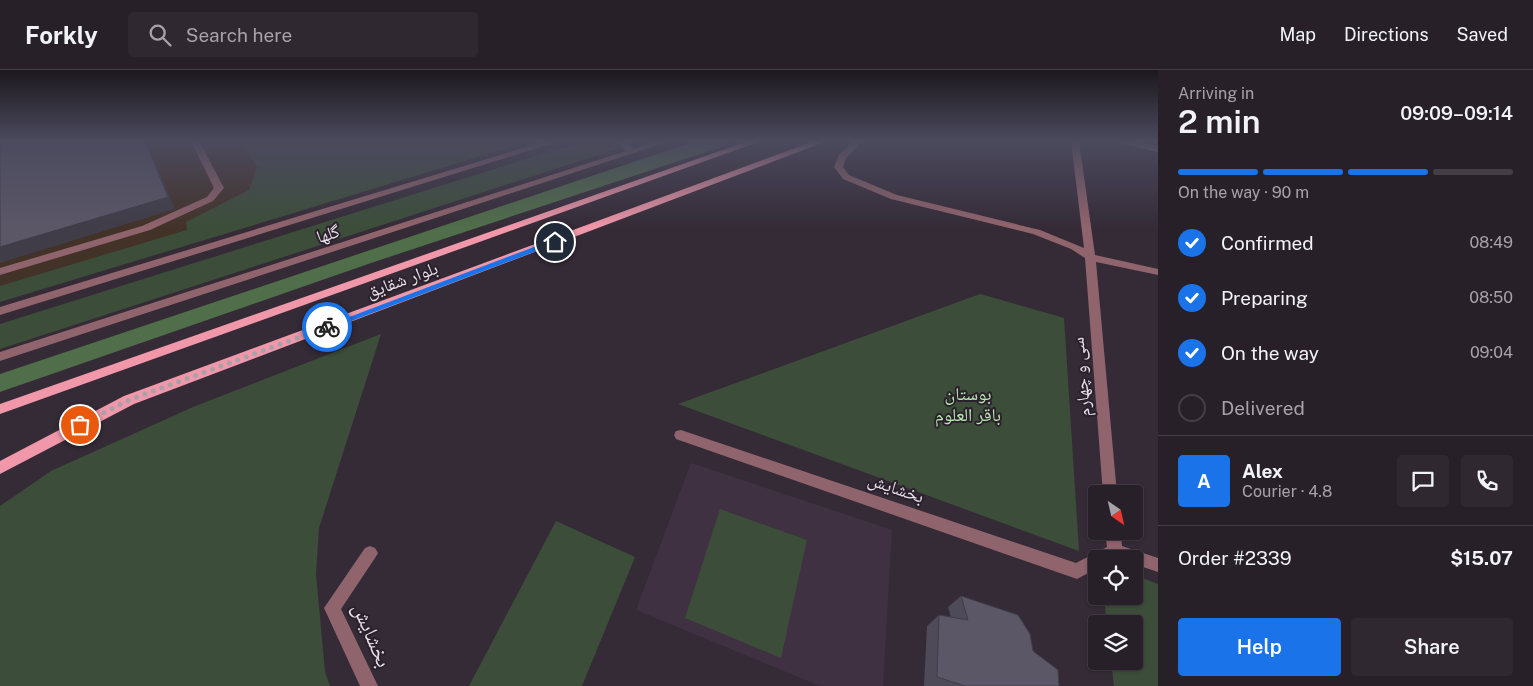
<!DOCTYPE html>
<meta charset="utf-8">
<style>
:root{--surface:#282029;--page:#302831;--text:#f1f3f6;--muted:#a5a3a8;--line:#443e46;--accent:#1a73e8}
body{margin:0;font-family:"Public Sans","Noto Naskh Arabic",sans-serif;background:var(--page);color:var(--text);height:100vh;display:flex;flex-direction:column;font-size:19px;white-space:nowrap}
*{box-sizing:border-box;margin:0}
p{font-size:16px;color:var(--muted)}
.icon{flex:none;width:28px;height:28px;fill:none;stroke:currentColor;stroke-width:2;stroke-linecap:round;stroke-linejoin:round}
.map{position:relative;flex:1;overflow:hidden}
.side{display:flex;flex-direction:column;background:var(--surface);width:375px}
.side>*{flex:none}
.needle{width:32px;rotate:146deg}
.tools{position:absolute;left:1088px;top:415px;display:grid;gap:10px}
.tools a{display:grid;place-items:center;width:55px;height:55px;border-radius:5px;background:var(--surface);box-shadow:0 1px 4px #0004,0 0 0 1px var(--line);font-size:25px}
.pin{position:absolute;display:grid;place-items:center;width:42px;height:42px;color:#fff;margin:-21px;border:2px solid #fff;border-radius:50%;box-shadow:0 1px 5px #0007}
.courier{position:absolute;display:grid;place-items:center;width:50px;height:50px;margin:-25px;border:4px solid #1a73e8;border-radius:50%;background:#fff;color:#222;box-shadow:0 1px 6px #0007}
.overview em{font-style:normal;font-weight:600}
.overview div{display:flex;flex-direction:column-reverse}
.overview{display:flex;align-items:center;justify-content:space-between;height:85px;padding:0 20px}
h1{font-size:32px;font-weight:600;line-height:38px}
.bar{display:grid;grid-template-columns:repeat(4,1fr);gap:8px 5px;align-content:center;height:60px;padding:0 20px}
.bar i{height:6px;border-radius:4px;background:var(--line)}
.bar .active{background:var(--accent)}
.bar p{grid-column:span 4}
.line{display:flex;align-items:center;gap:12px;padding:0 20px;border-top:1px solid var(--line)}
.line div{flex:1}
.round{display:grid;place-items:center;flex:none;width:52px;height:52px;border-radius:5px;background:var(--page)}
ol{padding:0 20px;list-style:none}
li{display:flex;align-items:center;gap:15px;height:55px}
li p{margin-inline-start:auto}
li .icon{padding:5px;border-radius:50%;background:var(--accent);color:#fff;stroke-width:4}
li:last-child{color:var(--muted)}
li i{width:28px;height:28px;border:2px solid var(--line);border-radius:50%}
.button{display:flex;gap:10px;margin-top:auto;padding:10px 20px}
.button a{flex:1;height:58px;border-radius:5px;background:var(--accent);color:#fff;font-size:20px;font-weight:600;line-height:58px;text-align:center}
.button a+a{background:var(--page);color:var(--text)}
header{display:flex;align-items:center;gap:30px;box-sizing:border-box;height:70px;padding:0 25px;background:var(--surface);border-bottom:1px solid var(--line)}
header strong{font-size:24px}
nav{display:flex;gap:28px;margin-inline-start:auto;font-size:18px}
.search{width:350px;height:45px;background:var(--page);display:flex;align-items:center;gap:12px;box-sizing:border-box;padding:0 18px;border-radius:5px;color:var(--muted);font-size:19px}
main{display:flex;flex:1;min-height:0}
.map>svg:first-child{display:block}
.commercial{fill:#433228}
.built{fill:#3f3042}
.green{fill:#3c4e39}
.forest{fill:#4f6e49}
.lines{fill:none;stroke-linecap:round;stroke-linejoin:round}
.minor{fill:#90646c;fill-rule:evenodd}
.major{fill:#f097a9;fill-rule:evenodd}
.wall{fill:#4e4b59}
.shaded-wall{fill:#403d48}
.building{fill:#5b5767;stroke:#403d48}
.route{fill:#1a73e8}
.done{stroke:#a9a1aa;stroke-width:5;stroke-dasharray:0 9}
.labels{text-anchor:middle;stroke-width:4;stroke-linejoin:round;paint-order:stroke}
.street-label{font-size:18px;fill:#e7e0e8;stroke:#2b212d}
.park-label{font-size:18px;fill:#b8ecaf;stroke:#2b212d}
.near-street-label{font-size:21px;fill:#e7e0e8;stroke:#2b212d}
</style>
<header>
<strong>Forkly</strong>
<div class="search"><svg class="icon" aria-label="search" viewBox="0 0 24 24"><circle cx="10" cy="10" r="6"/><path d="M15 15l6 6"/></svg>Search here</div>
<nav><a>Map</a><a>Directions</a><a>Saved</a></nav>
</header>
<main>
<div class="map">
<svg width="1158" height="616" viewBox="0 0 1158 616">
<rect width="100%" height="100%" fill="#352b37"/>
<path class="commercial" d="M0,71h510l-510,152z"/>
<path class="built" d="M691,393l201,67 -9,156h-63l-184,-76z"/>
<g class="green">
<path d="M242,71h289l-531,161v-16l187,-56 -1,-8 63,-32 8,-23z"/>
<path d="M583,71h58l-641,208v-25z"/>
<path d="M980,224l84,24 15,233 -401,-147z"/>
<path d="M381,264l-62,194 -3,46 9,98 5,14h-330v-180l51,-35 142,-64z"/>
<path d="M720,439l87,31 -26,118 -96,-40z"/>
<path d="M556,451l79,36 -53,129h-113z"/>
<path d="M1134,505l24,9v102h-44l-3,-25h23v-37h-27l-3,-28h30z"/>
</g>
<path class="forest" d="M696,71h43l-368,122 -371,129v-18z"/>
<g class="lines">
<g class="minor">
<path d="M191,71h8l25,47 -11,13 -63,29 -150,45v-7l142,-42 65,-29 7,-9z"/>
<path d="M546,71h14l-560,174v-8z"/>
<path d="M615,71h10l9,8 22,-8h14l-670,220v-9l626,-201z"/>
<path d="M854,71h9l-17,17 -3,9 6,8 48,20 143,35 44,18 -13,-107h8l16,114 63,14v6l-62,-13 21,232h-14l-18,-236 -14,-9 -38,-15 -142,-35 -48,-20 -9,-12 5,-12z"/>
<path d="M1110,71h20l28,5v6z"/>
<path d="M681,360l395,133 31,-16 -2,-16h16l1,15 36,12v14l-24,-8v-5h-38v10l-19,10 -401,-140 -2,-4 2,-4z"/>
<path d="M370,476l5,2 3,5 -3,5 -34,51 37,77h-18l-36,-78 41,-60z"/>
</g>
<g class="major">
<path d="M748,71h13l-761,273v-10z"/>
<path d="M814,71h13l-693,263 -134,70v-13l124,-65z"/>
</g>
</g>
<path class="wall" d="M961,526l72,55 26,35h-135l3,-60 12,-11 12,2 -3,-10z"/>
<path class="shaded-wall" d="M145,71h1l29,68 -175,54v-16z"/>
<g class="building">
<path d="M0,71h145l23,56 -168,50z"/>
<path d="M961,526l57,19 12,19 3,17 25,19 1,16h-94l-28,-9 2,-62 29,5z"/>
</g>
<linearGradient id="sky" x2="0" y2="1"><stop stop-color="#1d181e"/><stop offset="0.45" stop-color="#4b4a5e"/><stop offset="1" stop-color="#4b4a5e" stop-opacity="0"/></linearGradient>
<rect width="1158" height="158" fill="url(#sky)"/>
<path class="route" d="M555,169l4,3 -1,1 -228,86 -7,-2z"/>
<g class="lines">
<path class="done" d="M80,355l49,-25 198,-73"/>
</g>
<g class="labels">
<g class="street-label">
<text transform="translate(328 164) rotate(-18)" y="6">گلها</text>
<text transform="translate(402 210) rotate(-20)" y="6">بلوار شقایق</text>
<text transform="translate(1081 307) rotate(-95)" y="6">سی و چهارم</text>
<text transform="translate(896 418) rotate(19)" y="6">بخشایش</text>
</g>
<g class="park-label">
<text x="968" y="330">بوستان<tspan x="968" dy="21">باقر العلوم</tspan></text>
</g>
<g class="near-street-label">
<text transform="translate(372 565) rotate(67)" y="7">بخشایش</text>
</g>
</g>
</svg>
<div class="tools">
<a><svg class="needle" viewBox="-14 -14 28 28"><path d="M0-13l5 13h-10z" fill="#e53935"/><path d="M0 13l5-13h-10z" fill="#a5a3a8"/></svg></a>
<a><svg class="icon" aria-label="locate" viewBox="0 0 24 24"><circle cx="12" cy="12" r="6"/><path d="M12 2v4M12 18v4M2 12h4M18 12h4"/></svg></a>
<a><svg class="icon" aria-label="layers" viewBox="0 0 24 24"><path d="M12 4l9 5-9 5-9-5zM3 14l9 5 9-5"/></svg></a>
</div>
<div class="pin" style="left:80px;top:355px;background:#ea580c"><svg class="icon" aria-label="bag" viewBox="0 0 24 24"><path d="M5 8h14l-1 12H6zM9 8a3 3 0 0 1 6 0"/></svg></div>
<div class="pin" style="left:555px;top:172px;background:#1f2937"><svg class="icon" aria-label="home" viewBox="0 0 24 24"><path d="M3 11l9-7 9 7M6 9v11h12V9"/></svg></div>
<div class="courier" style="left:327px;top:257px"><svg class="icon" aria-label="bike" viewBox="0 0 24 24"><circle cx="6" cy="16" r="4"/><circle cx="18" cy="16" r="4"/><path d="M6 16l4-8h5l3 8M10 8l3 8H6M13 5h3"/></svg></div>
</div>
<section class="side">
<div class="overview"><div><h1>2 min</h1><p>Arriving in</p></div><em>09:09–09:14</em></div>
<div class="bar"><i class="active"></i><i class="active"></i><i class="active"></i><i></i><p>On the way · 90 m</p></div>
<ol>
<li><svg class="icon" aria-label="check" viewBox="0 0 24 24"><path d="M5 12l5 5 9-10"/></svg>Confirmed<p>08:49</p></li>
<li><svg class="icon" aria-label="check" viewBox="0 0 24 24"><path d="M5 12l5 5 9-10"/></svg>Preparing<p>08:50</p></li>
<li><svg class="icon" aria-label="check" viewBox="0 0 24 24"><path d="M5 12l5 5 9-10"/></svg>On the way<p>09:04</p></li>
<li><i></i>Delivered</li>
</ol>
<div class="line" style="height:90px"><b class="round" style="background:var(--accent);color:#fff">A</b><div><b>Alex</b><p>Courier · 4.8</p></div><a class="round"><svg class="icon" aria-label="chat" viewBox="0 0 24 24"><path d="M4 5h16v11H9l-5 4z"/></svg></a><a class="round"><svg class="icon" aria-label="phone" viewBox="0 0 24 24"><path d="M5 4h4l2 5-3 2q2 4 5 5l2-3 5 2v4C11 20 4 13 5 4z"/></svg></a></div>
<div class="line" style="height:65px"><div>Order #2339</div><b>$15.07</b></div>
<div class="button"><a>Help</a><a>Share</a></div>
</section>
</main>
